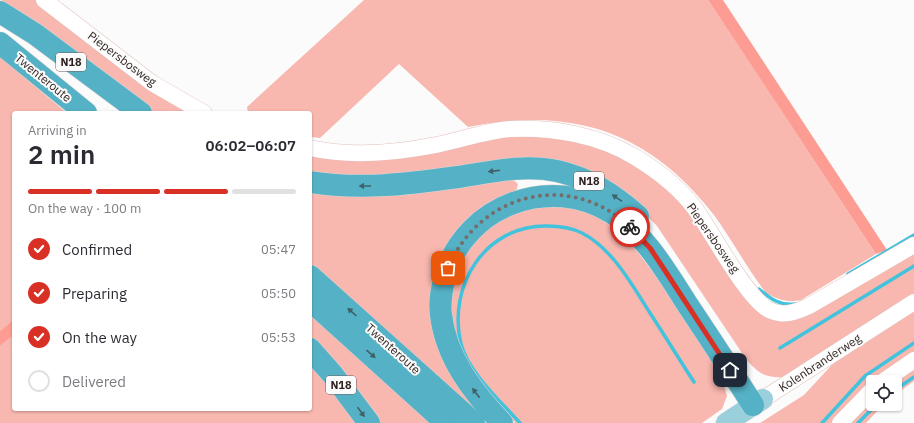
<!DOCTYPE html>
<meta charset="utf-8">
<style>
:root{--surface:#fff;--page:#f2f2f3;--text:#2b2b33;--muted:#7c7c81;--line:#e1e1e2;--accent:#d93025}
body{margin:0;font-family:"IBM Plex Sans",sans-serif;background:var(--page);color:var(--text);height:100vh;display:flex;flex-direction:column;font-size:15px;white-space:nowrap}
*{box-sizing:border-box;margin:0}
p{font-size:13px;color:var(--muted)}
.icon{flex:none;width:22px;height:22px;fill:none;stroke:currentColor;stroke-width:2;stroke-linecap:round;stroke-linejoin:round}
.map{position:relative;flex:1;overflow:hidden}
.panel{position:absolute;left:12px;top:111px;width:300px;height:300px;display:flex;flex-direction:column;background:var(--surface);border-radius:4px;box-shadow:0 1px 3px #0004}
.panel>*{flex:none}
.buttons{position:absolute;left:866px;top:375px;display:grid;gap:8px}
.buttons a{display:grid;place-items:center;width:36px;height:36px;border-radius:4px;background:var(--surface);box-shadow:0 1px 3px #0004;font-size:20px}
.pin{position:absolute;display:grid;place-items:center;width:34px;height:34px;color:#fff;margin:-17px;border-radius:8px;box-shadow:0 2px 6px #0006}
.courier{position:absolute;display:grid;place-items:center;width:40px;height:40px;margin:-20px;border:3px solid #d93025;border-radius:50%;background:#fff;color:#222;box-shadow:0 1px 5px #0007}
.head em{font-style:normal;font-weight:600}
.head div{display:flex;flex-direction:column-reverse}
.head{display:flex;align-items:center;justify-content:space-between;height:68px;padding:0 16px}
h1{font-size:26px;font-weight:600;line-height:30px}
.bar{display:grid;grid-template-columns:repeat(4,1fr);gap:6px 4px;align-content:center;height:48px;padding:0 16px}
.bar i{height:5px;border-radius:3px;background:var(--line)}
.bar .on{background:var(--accent)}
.bar p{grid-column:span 4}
ol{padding:0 16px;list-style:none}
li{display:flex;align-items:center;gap:12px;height:44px}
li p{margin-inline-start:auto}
li .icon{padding:4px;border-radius:50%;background:var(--accent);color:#fff;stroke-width:4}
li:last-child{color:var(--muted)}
li i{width:22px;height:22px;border:2px solid var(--line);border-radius:50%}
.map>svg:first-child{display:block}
.green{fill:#f8b7af}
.forest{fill:#fc9c93}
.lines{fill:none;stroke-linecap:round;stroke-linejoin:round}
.stream{stroke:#41c3dd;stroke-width:3.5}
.minor-casing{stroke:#e4bfbb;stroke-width:17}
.major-casing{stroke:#d9d7d6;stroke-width:21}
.highway-casing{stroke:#d9d7d6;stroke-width:23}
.minor{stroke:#fff;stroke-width:16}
.major{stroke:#99d0dc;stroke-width:20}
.highway{stroke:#55b1c5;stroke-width:22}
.oneway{fill:#3f6169}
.done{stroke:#756c6b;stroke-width:4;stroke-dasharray:0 7.2}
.route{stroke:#d93025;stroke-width:5}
.labels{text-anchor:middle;stroke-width:4;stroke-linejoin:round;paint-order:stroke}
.shield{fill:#fbfbfb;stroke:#6b6160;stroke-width:1}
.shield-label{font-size:11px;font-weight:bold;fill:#2d1f1e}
.street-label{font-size:12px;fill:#2d1f1e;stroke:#fbfbfb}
</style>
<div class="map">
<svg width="914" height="423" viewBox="0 0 914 423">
<rect width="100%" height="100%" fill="#fbfbfb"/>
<g class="green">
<path d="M1,0h36l156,113h-44z"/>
<path d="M364,0h344l168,254 -75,46c-14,3 -22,0 -35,-7 -19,-25 -34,-53 -52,-78 -65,-84 -142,-109 -246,-88l-69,-63 -79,74 -10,-1v-24h-62l-1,-6z"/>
<path d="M0,57l67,56h-53v206l-14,12z"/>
<path d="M506,133l62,3 55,20 44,31 113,130 134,-66v45l-129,81c-20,1 -26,-3 -39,-18l-89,-133 -29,-29 -68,-31 -165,11 -85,-1v-25z"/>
<path d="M511,178l7,6 -3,11 -77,91 50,137h-2l-106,-99 -70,-60v-76z"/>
<path d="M543,203l28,3 28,11 31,25 26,34 65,98 6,22 -5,13 -20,14h-187l-42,-48 -20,-38 -4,-36 7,-34 33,-43z"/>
<path d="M914,308v48l-78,67h-76l44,-28 36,-39z"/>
<path d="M310,309l124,114h-59l-65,-80z"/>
<path d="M14,335v74h296v-55l56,69h-366v-77z"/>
<path d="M914,364v17l-19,14v-13z"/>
<path d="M873,394v10h11l-18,19h-20z"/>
</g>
<g class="forest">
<path d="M708,0h15l164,250 -11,4z"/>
<path d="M14,319v16l-14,11v-15z"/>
</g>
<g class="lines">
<g class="stream">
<path d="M848,274l66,-39"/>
<path d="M759,289c12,10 21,17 36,15"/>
<path d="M780,348l134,-82"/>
<path d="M895,390l19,-13"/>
<path d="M520,423c-19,-21 -52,-51 -59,-79 -14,-58 24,-119 86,-118 12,0 25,2 35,7 31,16 50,52 68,80 15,23 29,46 44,69"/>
<path d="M822,423l43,-47 49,-33"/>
<path d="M858,423l19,-19"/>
</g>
<g class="minor-casing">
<g id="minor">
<path d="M44,0l108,83 52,30"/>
<path d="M310,148c41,9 86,5 126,-3 25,-5 49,-14 74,-16 43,-2 88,6 125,28 23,14 46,32 61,53 17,24 50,87 73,100 15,7 27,2 40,-4l105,-61"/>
<path d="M882,382l32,-22"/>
<path d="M763,399l151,-97"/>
<path d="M840,423l33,-34"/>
</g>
</g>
<g class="major-casing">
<path id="major" d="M726,423l37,-24"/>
</g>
<g class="highway-casing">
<g id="highway">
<path d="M0,12l35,22 106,79"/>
<path d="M0,43l86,70"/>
<path d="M310,182c50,8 98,2 148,-5 33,-5 66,-13 99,-6 32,7 57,24 81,45"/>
<path d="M310,276l164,147"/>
<path d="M310,300l136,123"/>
<path d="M310,349l23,26 36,48"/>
<path d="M502,423c-29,-31 -56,-65 -61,-108 -2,-13 1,-27 4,-40 21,-70 105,-101 167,-62 34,22 55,60 77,94 22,33 43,65 64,98"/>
</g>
</g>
<use href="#minor" class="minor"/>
<use href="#major" class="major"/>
<use href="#highway" class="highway"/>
</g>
<defs><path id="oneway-solid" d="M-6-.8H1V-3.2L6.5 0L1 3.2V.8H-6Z"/></defs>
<g class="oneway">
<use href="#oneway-solid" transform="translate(494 171) rotate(173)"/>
<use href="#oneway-solid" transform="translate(365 186) rotate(-180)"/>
<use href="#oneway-solid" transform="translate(617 198) rotate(-145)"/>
<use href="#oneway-solid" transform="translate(352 312) rotate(-138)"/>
<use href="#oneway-solid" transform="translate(371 354) rotate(41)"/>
<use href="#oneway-solid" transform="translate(476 393) rotate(-127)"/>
<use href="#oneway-solid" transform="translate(361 412) rotate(54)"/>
</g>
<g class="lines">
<path class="done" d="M448,268c31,-74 121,-99 182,-41"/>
<path class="route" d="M630,227l20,21 12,18 68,104"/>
</g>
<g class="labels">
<g class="shield">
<rect x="56" y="53" width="30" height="18" rx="3"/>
<rect x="574" y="172" width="30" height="18" rx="3"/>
<rect x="326" y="376" width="30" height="18" rx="3"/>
</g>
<g class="shield-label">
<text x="71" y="66">N18</text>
<text x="589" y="185">N18</text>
<text x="341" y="389">N18</text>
</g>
<g class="street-label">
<text transform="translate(122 59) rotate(37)" y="4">Piepersbosweg</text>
<text transform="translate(43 78) rotate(39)" y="4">Twenteroute</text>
<text transform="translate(713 238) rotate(55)" y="4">Piepersbosweg</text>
<text transform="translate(393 349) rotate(42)" y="4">Twenteroute</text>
<text transform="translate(820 363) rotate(-33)" y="4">Kolenbranderweg</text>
</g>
</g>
</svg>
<div class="buttons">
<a><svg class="icon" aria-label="locate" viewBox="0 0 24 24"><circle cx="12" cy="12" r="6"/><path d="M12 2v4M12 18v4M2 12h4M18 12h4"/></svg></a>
</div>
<div class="pin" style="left:448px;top:268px;background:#ea580c"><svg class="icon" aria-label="bag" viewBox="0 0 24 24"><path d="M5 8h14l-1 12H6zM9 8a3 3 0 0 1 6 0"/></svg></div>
<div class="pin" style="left:730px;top:370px;background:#1f2937"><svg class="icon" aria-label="home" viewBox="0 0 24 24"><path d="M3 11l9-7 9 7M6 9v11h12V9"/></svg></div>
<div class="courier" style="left:630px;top:227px"><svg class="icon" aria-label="bike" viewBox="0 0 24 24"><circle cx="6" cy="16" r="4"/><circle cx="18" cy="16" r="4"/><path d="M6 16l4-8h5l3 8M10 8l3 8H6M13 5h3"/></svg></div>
<section class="panel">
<div class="head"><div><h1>2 min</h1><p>Arriving in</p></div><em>06:02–06:07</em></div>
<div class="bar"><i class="on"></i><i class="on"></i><i class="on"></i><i></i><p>On the way · 100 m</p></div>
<ol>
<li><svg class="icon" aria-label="check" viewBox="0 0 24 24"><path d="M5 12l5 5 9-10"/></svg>Confirmed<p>05:47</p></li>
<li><svg class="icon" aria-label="check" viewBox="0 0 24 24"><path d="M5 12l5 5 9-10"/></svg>Preparing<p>05:50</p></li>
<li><svg class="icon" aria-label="check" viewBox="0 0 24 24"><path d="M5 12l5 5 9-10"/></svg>On the way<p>05:53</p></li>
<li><i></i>Delivered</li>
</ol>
</section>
</div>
